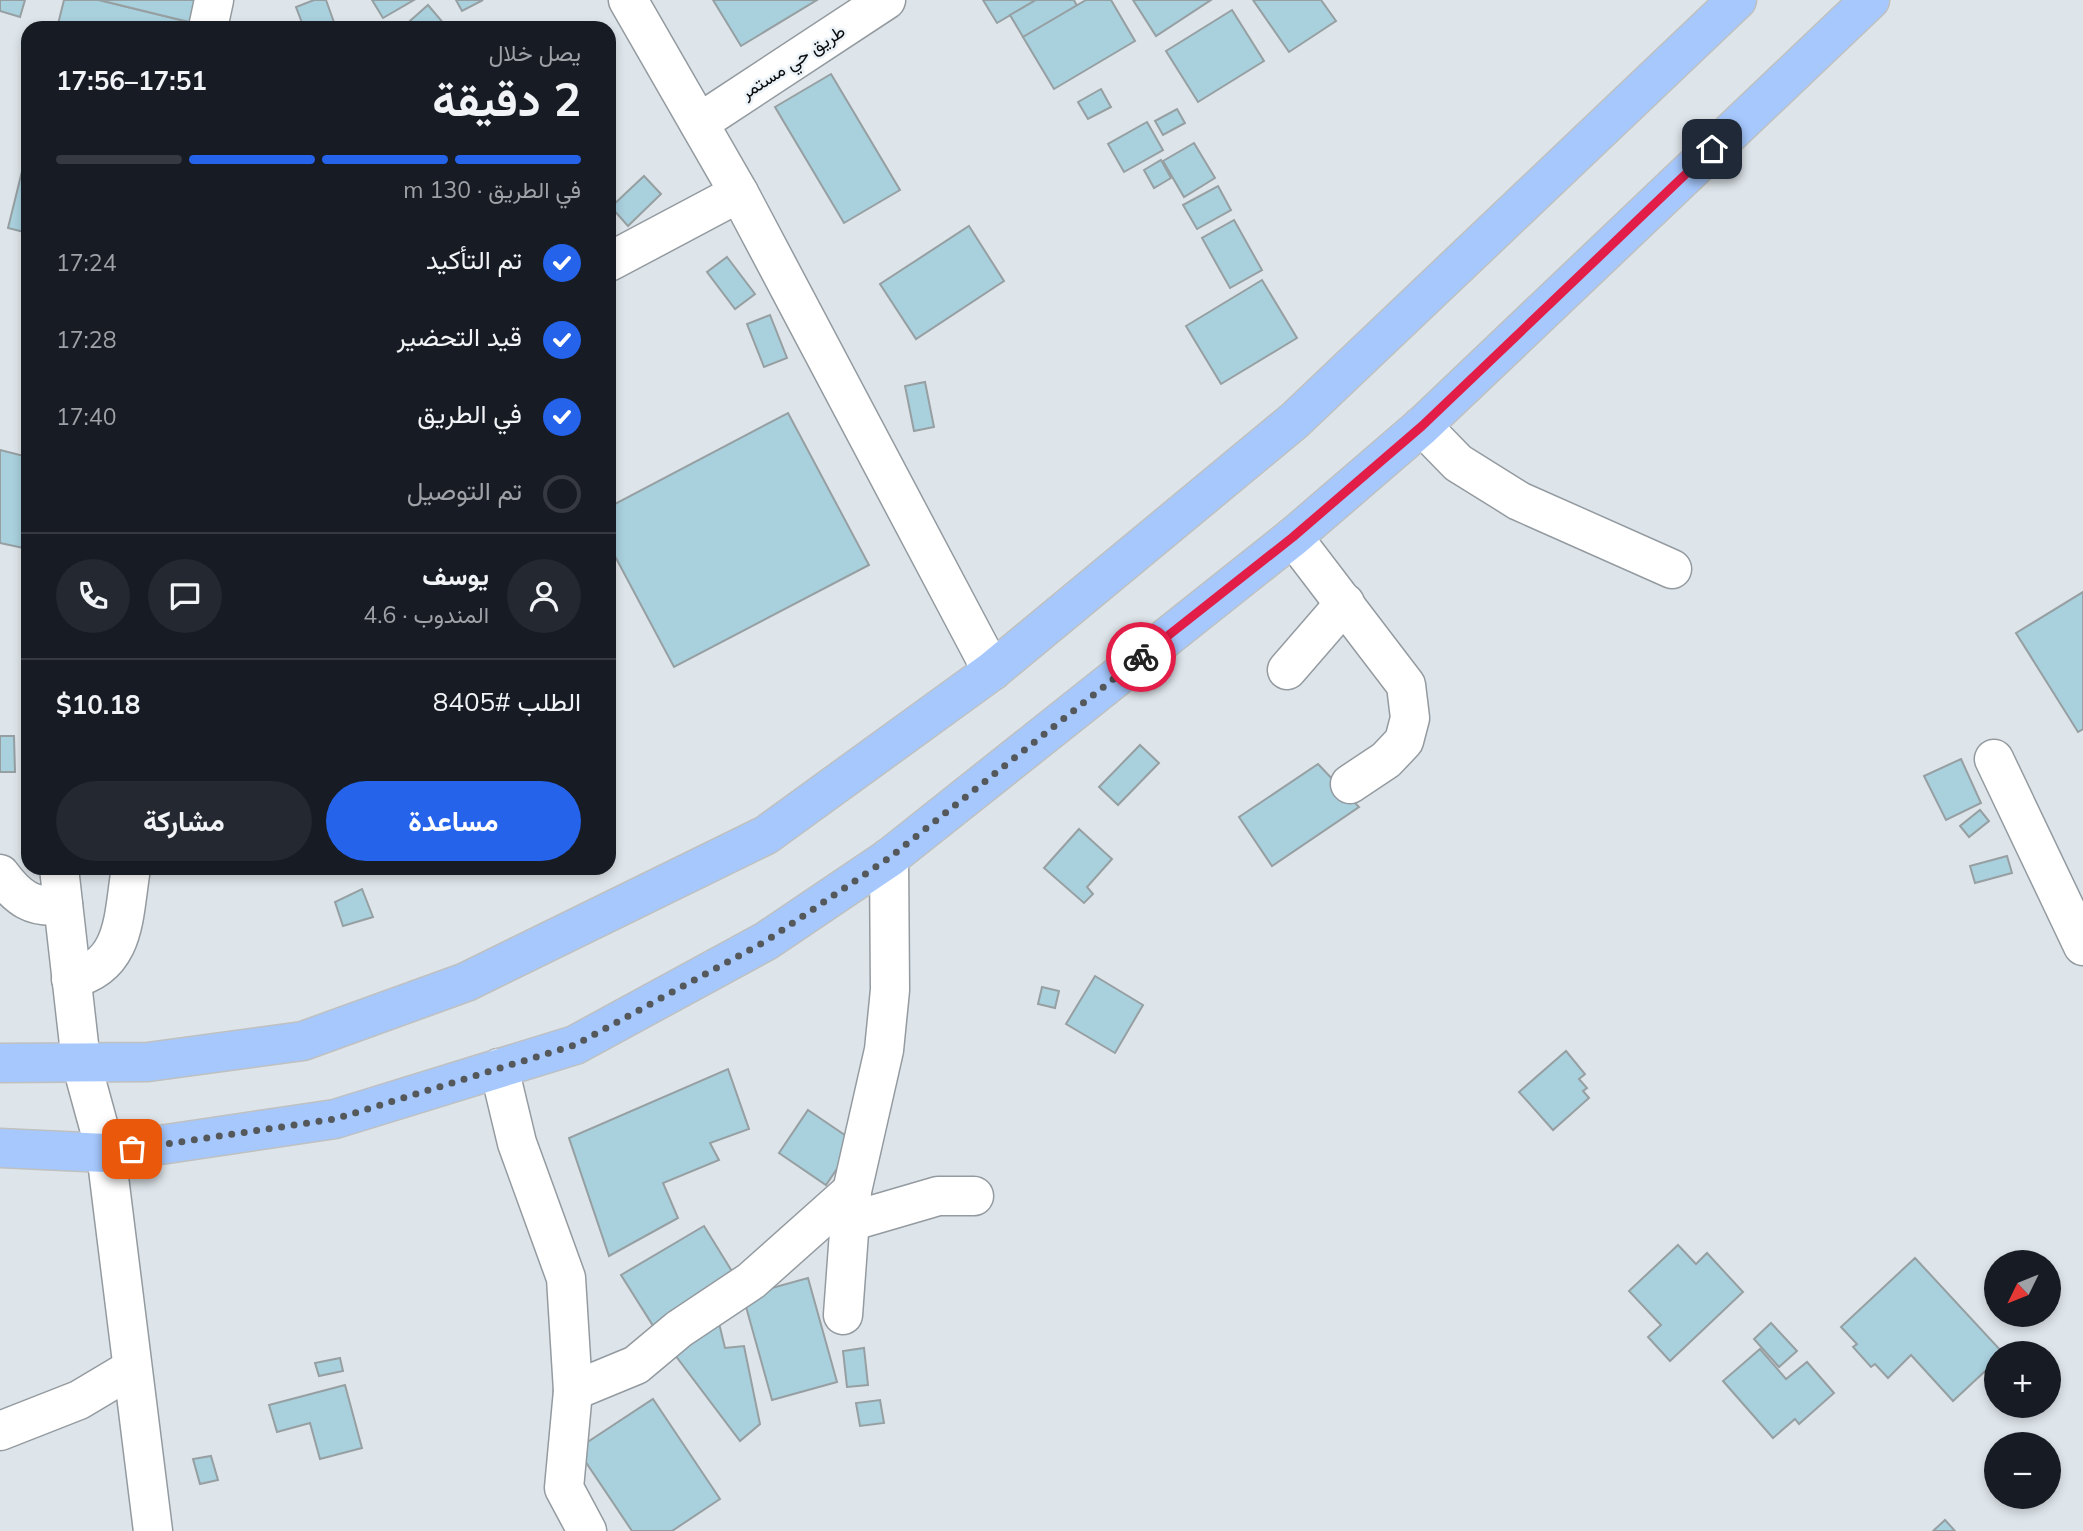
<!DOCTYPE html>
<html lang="ar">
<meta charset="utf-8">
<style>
:root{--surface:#171b24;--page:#242831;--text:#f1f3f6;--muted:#9ea1a6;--line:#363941;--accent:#2563eb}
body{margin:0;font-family:Mulish,Vazirmatn,sans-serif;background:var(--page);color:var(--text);direction:rtl;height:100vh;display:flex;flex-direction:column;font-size:26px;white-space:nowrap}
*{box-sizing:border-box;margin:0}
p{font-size:23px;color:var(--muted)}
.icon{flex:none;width:38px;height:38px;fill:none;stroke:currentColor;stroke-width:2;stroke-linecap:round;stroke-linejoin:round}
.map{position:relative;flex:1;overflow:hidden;direction:ltr}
.drawer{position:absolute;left:21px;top:21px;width:595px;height:854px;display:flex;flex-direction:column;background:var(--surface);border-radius:21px;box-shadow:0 4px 10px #0003;direction:rtl}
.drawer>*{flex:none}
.needle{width:46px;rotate:227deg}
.buttons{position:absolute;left:1984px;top:1250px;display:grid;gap:14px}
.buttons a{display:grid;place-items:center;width:77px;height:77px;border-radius:50%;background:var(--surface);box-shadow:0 4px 10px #0003;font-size:35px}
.pin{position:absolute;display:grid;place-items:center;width:60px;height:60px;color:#fff;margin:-30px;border-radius:14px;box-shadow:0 4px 10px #0006}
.courier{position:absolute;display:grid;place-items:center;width:70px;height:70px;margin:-35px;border:5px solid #e11d48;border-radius:50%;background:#fff;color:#222;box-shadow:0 2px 9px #0007}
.headline em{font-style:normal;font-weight:700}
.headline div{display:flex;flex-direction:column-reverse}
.headline{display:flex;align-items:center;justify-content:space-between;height:119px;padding:0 35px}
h1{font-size:46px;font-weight:700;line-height:52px}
.bar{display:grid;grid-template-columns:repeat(4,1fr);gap:10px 7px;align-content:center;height:84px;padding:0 35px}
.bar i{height:9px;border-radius:5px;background:var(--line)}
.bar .active{background:var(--accent)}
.bar p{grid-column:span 4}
.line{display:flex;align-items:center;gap:18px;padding:0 35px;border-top:2px solid var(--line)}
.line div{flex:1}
.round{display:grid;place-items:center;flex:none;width:74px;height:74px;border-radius:37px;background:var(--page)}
ol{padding:0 35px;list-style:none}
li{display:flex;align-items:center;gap:21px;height:77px}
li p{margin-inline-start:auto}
li .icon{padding:7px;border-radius:50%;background:var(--accent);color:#fff;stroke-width:4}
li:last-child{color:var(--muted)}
li i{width:38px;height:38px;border:4px solid var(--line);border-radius:50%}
.button{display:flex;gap:14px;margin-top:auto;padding:14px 35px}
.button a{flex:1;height:80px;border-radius:42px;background:var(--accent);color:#fff;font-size:28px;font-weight:700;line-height:80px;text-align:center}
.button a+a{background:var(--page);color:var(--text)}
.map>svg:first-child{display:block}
.building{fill:#a9d0dd;stroke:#969fa2;stroke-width:2}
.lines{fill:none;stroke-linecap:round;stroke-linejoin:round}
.street-casing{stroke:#949ba0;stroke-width:41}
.primary-casing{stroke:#bfc0c0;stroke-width:41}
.street{stroke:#fff;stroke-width:38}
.primary{stroke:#a6c8fd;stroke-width:38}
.done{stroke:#54585b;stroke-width:7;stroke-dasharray:0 12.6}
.route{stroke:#e11d48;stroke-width:9}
.labels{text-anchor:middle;stroke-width:5;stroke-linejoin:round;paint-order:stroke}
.street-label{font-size:18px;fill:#0a0c0e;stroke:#ebf2f8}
</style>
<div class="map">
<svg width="2083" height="1531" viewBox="0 0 2083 1531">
<rect width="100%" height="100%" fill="#dee5ea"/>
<g class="building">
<path d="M0,0h25l-5,17 -20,-6z"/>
<path d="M64,0h35l94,23 -1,5h-135z"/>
<path d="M99,0h99l-5,23z"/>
<path d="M314,0h12l10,28h-32l-8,-21z"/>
<path d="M372,0h42l-31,18z"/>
<path d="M456,0h27l-21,11z"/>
<path d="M713,0h104l-76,46z"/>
<path d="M983,0h53l-39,23z"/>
<path d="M1036,0h38l3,6 -54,31 -13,-22z"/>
<path d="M1086,0h25l24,41 -81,48 -31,-52z"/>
<path d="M1133,0h78l-55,36z"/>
<path d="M1253,0h68l15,21 -47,31z"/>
<path d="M428,5l17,20 -4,3h-39z"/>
<path d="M1232,10l32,51 -66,41 -32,-51z"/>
<path d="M831,74l69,116 -56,33 -69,-116z"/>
<path d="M1101,89l10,18 -23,12 -10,-17z"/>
<path d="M1177,109l8,14 -22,12 -8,-14z"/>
<path d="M1147,122l16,28 -39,22 -16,-28z"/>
<path d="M1194,143l21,35 -31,19 -21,-36z"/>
<path d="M28,147v86l-20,-5z"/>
<path d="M1161,160l10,18 -17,10 -10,-18z"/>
<path d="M644,176l17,18 -33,32 -17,-19z"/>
<path d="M1218,186l13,24 -34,19 -14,-24z"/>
<path d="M1234,220l28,50 -32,18 -28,-50z"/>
<path d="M969,226l35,55 -88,58 -36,-55z"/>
<path d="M727,257l28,37 -20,15 -28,-37z"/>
<path d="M1262,280l35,58 -76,46 -35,-58z"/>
<path d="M770,315l17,43 -23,9 -17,-43z"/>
<path d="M925,382l9,45 -20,4 -9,-45z"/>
<path d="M788,413l81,152 -195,102 -65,-122v-38z"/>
<path d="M0,450l28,7v92l-28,-6z"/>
<path d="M2083,592v137l-5,3 -62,-99z"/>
<path d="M0,736h14l1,36h-15z"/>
<path d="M1140,745l19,18 -41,42 -19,-18z"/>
<path d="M1961,759l20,44 -35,17 -22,-44z"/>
<path d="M1318,764l41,43 -87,59 -33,-49z"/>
<path d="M1980,810l9,11 -20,16 -9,-11z"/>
<path d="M1079,829l33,30 -25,28 6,7 -9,9 -40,-35z"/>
<path d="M2007,856l5,17 -37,10 -5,-17z"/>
<path d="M362,889l11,28 -30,9 -8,-24z"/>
<path d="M1095,976l48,29 -28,48 -49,-29z"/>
<path d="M1042,987l17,4 -4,17 -17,-4z"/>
<path d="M1566,1051l19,23 -6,5 8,9 -4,3 6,7 -36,32 -34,-38z"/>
<path d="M728,1069l21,60 -39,14 9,17 -56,23 15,35 -69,38 -40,-118z"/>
<path d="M808,1110l47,32 -29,43 -47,-32z"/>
<path d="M704,1226l34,55 -81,51 -36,-57z"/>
<path d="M1678,1245l18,19 11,-11 36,39 -73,69 -22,-24 13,-12 -32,-34z"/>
<path d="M1915,1258l88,95h-6v7l-44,41 -42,-46 -23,23 -13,-14 -4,3 -18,-20 4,-3 -16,-17z"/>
<path d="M808,1278l29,104 -65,18 -29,-104z"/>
<path d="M717,1315l8,33 19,-2 16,78 -20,17 -71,-94z"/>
<path d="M1771,1323l26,28 -18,16 -25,-28z"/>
<path d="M864,1348l4,37 -21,2 -4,-36z"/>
<path d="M1760,1349l26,30 21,-17 27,31 -35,31 -4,-5 -22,19 -50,-57z"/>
<path d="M340,1358l3,13 -24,5 -4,-13z"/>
<path d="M345,1385l17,63 -42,11 -10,-36 -33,9 -8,-27z"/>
<path d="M653,1399l67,100 -48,32h-40l-55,-82z"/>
<path d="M880,1400l4,23 -24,3 -4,-23z"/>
<path d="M211,1456l7,24 -18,4 -7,-25z"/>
<path d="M1945,1520l10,11h-22z"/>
</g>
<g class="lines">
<g class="street-casing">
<g id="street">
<path d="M628,0l111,193 253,478"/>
<path d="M208,28l6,-28"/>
<path d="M699,123l187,-123"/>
<path d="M609,262l130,-69"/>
<path d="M1422,426l36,37 61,38 153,68"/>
<path d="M1293,537l113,148 4,33 -6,23 -18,19 -36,24"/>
<path d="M1287,670l58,-67"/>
<path d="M1994,759l89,187"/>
<path d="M59,868l22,194 25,91 47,378"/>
<path d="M0,874c18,24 32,35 63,31"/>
<path d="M71,979c56,-13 52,-64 60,-111"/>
<path d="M499,1068l18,75 49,135 7,113 -9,97 23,43"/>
<path d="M849,1222l89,-26h36"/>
<path d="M843,1315l9,-124 32,-141 6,-60 -1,-132"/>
<path d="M573,1391l63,-26 43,-36 72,-48 101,-90"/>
<path d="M0,1431l79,-31 52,-31"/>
</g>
</g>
<g class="primary-casing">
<g id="primary">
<path d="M0,1063l148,-1 155,-21 163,-59 300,-147 226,-164 302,-250 443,-421"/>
<path d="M0,1148l106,5 229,-34 240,-74 191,-104 123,-83 404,-321 129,-111 448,-426"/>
</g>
</g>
<use href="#street" class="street"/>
<use href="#primary" class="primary"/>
</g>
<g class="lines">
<path class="done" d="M132,1149l203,-30 240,-74 191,-104 123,-83 252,-201"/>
<path class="route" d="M1141,657l152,-120 129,-111 290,-277"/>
</g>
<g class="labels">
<g class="street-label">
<text transform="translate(793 62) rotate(-33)" y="6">طريق حي مستمر</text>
</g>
</g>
</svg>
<div class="buttons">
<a><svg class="needle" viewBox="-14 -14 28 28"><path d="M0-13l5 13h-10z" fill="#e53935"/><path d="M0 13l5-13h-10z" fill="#9ea1a6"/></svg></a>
<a>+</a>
<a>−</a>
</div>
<div class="pin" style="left:132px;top:1149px;background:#ea580c"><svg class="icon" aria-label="bag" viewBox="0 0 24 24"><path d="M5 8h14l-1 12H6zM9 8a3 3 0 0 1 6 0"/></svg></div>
<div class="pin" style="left:1712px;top:149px;background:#1f2937"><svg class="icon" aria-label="home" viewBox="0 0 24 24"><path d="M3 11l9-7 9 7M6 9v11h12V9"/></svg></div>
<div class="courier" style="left:1141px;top:657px"><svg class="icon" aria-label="bike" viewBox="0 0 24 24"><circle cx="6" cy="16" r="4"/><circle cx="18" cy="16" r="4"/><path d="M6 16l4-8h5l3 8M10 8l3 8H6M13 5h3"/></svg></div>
<section class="drawer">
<div class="headline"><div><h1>2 دقيقة</h1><p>يصل خلال</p></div><em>17:51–17:56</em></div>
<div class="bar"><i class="active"></i><i class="active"></i><i class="active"></i><i></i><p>في الطريق · 130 m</p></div>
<ol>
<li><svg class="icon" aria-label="check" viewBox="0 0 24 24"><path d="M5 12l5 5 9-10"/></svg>تم التأكيد<p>17:24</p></li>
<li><svg class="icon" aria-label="check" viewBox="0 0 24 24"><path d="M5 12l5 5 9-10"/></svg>قيد التحضير<p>17:28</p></li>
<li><svg class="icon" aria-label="check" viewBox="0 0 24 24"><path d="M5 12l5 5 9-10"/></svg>في الطريق<p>17:40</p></li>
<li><i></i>تم التوصيل</li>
</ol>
<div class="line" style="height:126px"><a class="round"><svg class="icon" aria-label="person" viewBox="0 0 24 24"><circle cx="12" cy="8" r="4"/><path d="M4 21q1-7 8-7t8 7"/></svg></a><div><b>يوسف</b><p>المندوب · 4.6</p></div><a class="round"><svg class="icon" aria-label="chat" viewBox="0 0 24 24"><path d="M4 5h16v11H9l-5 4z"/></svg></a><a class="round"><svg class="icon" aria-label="phone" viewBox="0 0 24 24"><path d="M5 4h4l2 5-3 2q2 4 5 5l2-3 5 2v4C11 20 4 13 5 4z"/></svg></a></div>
<div class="line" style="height:91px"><div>الطلب #8405</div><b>$10.18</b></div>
<div class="button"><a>مساعدة</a><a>مشاركة</a></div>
</section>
</div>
